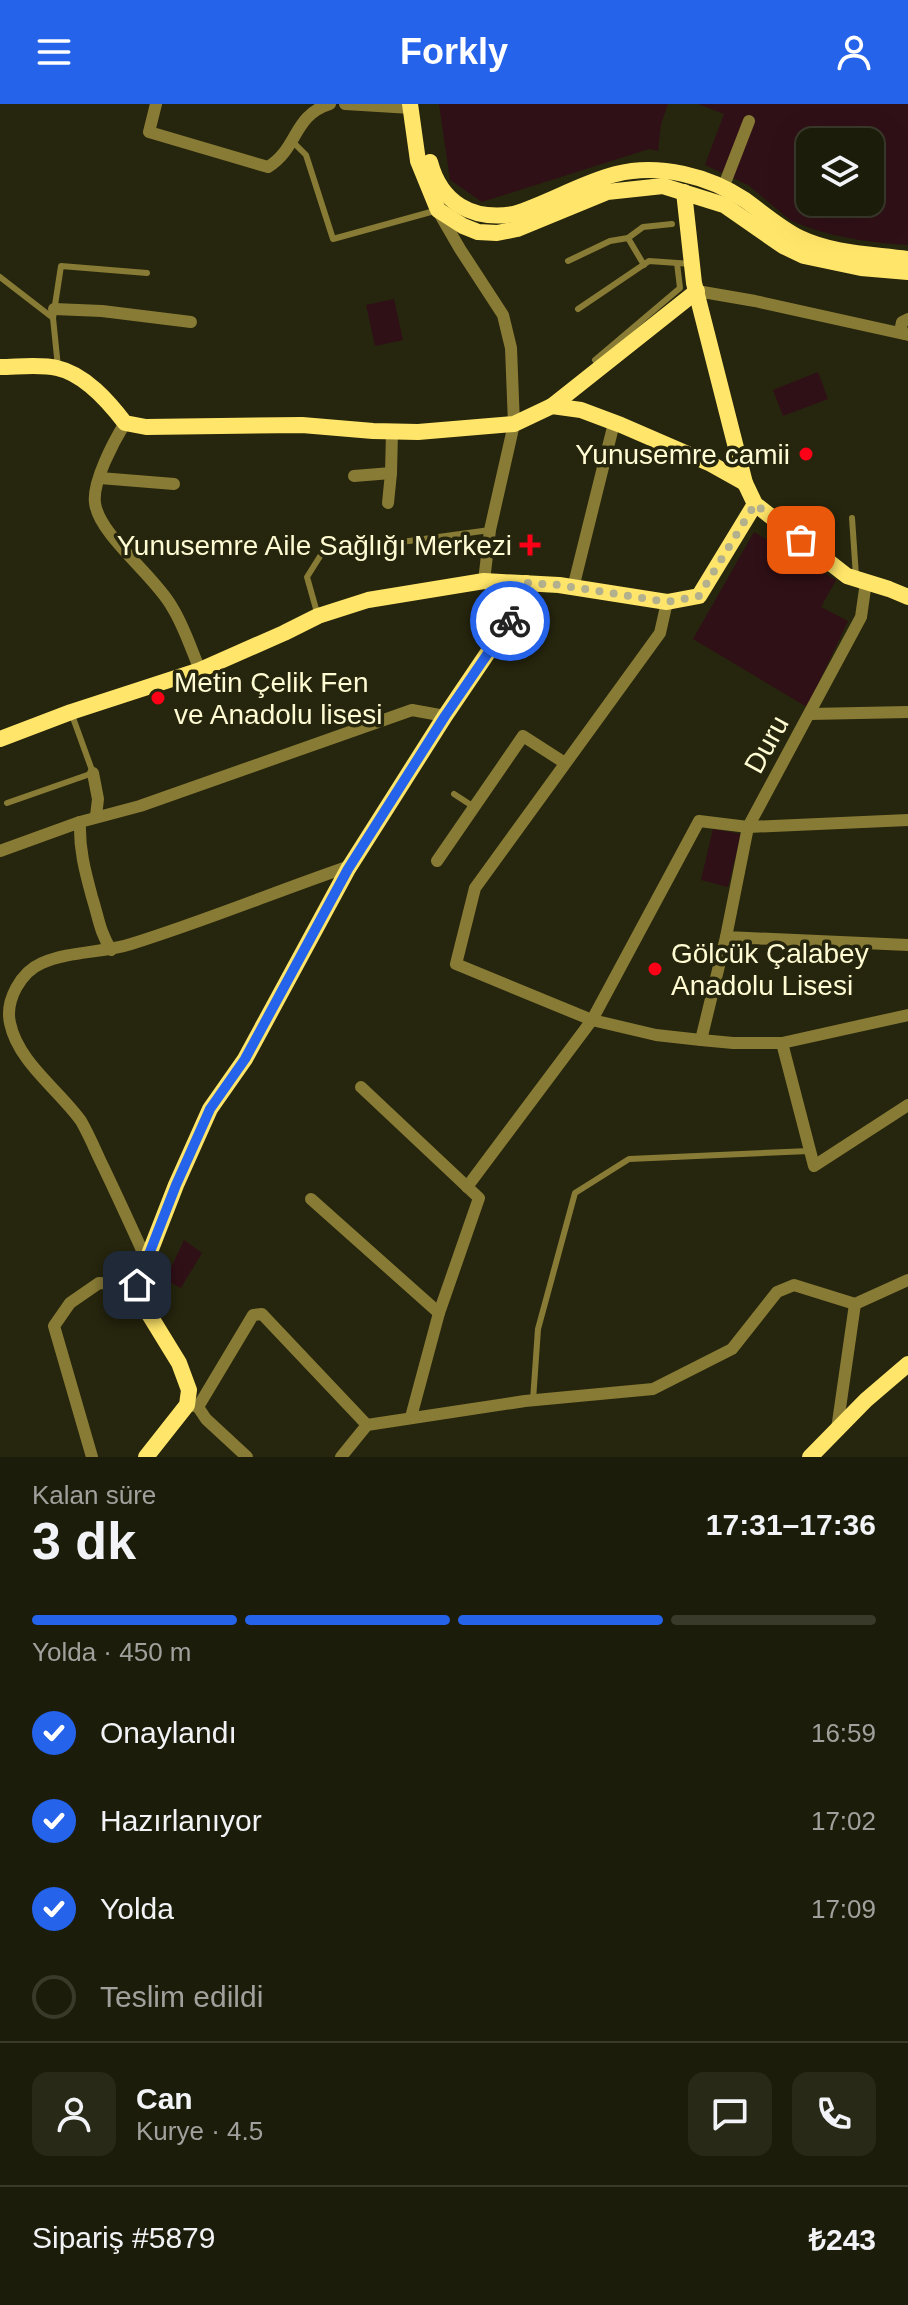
<!DOCTYPE html>
<html lang="tr">
<meta charset="utf-8">
<style>
:root{--surface:#1c1c0a;--page:#292918;--text:#f1f3f6;--muted:#a0a19c;--line:#3a3a2b;--accent:#2563eb}
body{margin:0;font-family:Helvetica,sans-serif;background:var(--page);color:var(--text);height:100vh;display:flex;flex-direction:column;font-size:30px;white-space:nowrap}
*{box-sizing:border-box;margin:0}
p{font-size:26px;color:var(--muted)}
.icon{flex:none;width:44px;height:44px;fill:none;stroke:currentColor;stroke-width:2;stroke-linecap:round;stroke-linejoin:round}
.map{position:relative;height:1353px;overflow:hidden}
.side{display:flex;flex-direction:column;background:var(--surface);flex:1}
.side>*{flex:none}
.fabs{position:absolute;left:796px;top:24px;display:grid;gap:16px}
.fabs a{display:grid;place-items:center;width:88px;height:88px;border-radius:16px;background:var(--surface);box-shadow:0 8px 32px #0002,0 0 0 2px var(--line);font-size:40px}
.pin{position:absolute;display:grid;place-items:center;width:68px;height:68px;color:#fff;margin:-34px;border-radius:16px;box-shadow:0 4px 12px #0006}
.courier{position:absolute;display:grid;place-items:center;width:80px;height:80px;margin:-40px;border:6px solid #2563eb;border-radius:50%;background:#fff;color:#222;box-shadow:0 2px 10px #0007}
.overview em{font-style:normal;font-weight:600}
.overview div{display:flex;flex-direction:column-reverse}
.overview{display:flex;align-items:center;justify-content:space-between;height:136px;padding:0 32px}
h1{font-size:52px;font-weight:600;line-height:60px}
.bar{display:grid;grid-template-columns:repeat(4,1fr);gap:12px 8px;align-content:center;height:96px;padding:0 32px}
.bar i{height:10px;border-radius:6px;background:var(--line)}
.bar .selected{background:var(--accent)}
.bar p{grid-column:span 4}
.line{display:flex;align-items:center;gap:20px;padding:0 32px;border-top:2px solid var(--line)}
.line div{flex:1}
.round{display:grid;place-items:center;flex:none;width:84px;height:84px;border-radius:16px;background:var(--page)}
ol{padding:0 32px;list-style:none}
li{display:flex;align-items:center;gap:24px;height:88px}
li p{margin-inline-start:auto}
li .icon{padding:8px;border-radius:50%;background:var(--accent);color:#fff;stroke-width:4}
li:last-child{color:var(--muted)}
li i{width:44px;height:44px;border:4px solid var(--line);border-radius:50%}
header{display:flex;justify-content:space-between;align-items:center;height:104px;padding:0 32px;background:var(--accent);color:#fff;font-size:36px;font-weight:600}
.map>svg:first-child{display:block}
.green{fill:#301017;fill-rule:evenodd}
.lines{fill:none;stroke-linecap:round;stroke-linejoin:round}
.lane{stroke:#887b35;stroke-width:6}
.street{stroke:#887b35;stroke-width:12}
.secondary{stroke:#ffe569;stroke-width:16}
.done{stroke:#b3b08d;stroke-width:8;stroke-dasharray:0 14.4}
.route{stroke:#2563eb;stroke-width:10}
.poi-dot{fill:#fd0018;stroke:#26250d;stroke-width:3}
.labels{text-anchor:middle;stroke-width:7;stroke-linejoin:round;paint-order:stroke}
.poi-label{font-size:28px;fill:#fffbd2;stroke:#26250d;text-anchor:end}
.street-label{font-size:28px;fill:#fffbd2;stroke:#26250d}
</style>
<header><svg class="icon" aria-label="menu" viewBox="0 0 24 24"><path d="M4 6h16M4 12h16M4 18h16"/></svg>Forkly<svg class="icon" aria-label="person" viewBox="0 0 24 24"><circle cx="12" cy="8" r="4"/><path d="M4 21q1-7 8-7t8 7"/></svg></header>
<div class="map">
<svg width="908" height="1353" viewBox="0 0 908 1353">
<rect width="100%" height="100%" fill="#26250d"/>
<g class="green">
<path d="M439,0h229l-7,20 -3,27 -9,-2 -167,53 -32,-22z"/>
<path d="M698,0h210v141c-37,-2 -84,-9 -118,-25l-42,-35 -43,-20 19,-51zM810,38h60v60h-60z"/>
<path d="M394,195l9,41 -28,6 -9,-41z"/>
<path d="M818,268l10,27 -45,17 -10,-26z"/>
<path d="M754,428l82,48 -15,27 27,14 -41,86 -114,-68z"/>
<path d="M713,725l28,5 -13,53 -27,-7z"/>
<path d="M184,1136l18,13 -21,35 -16,-8z"/>
</g>
<g class="lines">
<g class="lane">
<path d="M292,37l14,14 27,84 105,-29"/>
<path d="M628,134l15,-11 29,-3"/>
<path d="M568,157l42,-20 18,-3 16,27"/>
<path d="M0,173l53,41"/>
<path d="M578,205l71,-48 43,3"/>
<path d="M595,256l85,-72 -3,-25"/>
<path d="M58,263l-5,-49 8,-52 86,7"/>
<path d="M852,414l4,58"/>
<path d="M372,442l118,-16"/>
<path d="M318,512l-11,-39 17,-27"/>
<path d="M454,690l20,13"/>
<path d="M7,699l86,-30 -21,-58"/>
<path d="M533,1296l5,-71 37,-136 54,-34 180,-8"/>
</g>
<g class="street">
<path d="M156,0l-7,28 119,35c30,-18 25,-52 62,-63"/>
<path d="M345,0l66,4"/>
<path d="M723,84l26,-67"/>
<path d="M438,107l22,38 43,66 8,33 3,76 -24,106 -6,51"/>
<path d="M697,187l58,10 149,33"/>
<path d="M54,205l48,2 89,11"/>
<path d="M908,215l-6,3 -1,5 2,6 5,2"/>
<path d="M125,319c-11,18 -33,59 -30,80 4,32 60,73 77,104 12,19 19,42 28,63"/>
<path d="M354,372l37,-3 1,-41"/>
<path d="M100,374l74,6"/>
<path d="M388,399l3,-30"/>
<path d="M866,478l-5,35 -113,210 -22,110 182,8"/>
<path d="M573,484l41,-165"/>
<path d="M667,498l-7,31 -185,255 -19,76 136,56 64,15 45,5 32,3h49l126,-28"/>
<path d="M810,610l98,-2"/>
<path d="M93,669l5,26 -2,17"/>
<path d="M0,747l80,-29"/>
<path d="M437,757l86,-125 42,27"/>
<path d="M111,846c-12,-20 -12,-31 -19,-53 -7,-26 -13,-48 -12,-75l60,-16 272,-96 33,6"/>
<path d="M701,936l25,-103"/>
<path d="M782,939l32,123 94,-61"/>
<path d="M361,983l118,111 -40,115 -28,104"/>
<path d="M467,1083l125,-167 107,-199 49,6 160,-7"/>
<path d="M311,1095l128,114"/>
<path d="M146,1155c-15,-33 -30,-66 -46,-99 -6,-13 -12,-27 -19,-39 -22,-31 -63,-59 -71,-98 -5,-23 11,-51 32,-60 28,-12 61,-10 89,-19 74,-23 146,-53 219,-78"/>
<path d="M194,1302l4,1 8,12 41,38"/>
<path d="M198,1303l55,-92 9,-1 105,111"/>
<path d="M837,1325l18,-125"/>
<path d="M92,1353l-38,-131 16,-23 29,-20 38,2"/>
<path d="M341,1353l26,-32 158,-24 128,-12 79,-40 45,-57 17,-7 61,19 53,-24"/>
</g>
<g class="secondary">
<path d="M410,0l8,57 20,49 25,16 15,6 19,1 20,-4 90,-37 56,-6 61,19 59,41 21,10 57,12 47,4"/>
<path d="M430,58c11,41 42,59 84,52 35,-11 67,-31 102,-40 43,-11 93,2 129,26 18,13 35,28 55,38 33,16 73,16 108,21"/>
<path d="M684,88l10,91 51,200 10,21 92,72 42,13 19,8"/>
<path d="M0,263c17,0 41,-3 57,1 28,6 52,34 68,55l21,4 156,-2 71,6 45,1 96,-8 38,-18 145,-115"/>
<path d="M552,302l29,4 40,15 90,39 34,19"/>
<path d="M0,635l71,-27 129,-42 84,-37 34,-17 50,-16 116,-19 75,4 108,17 32,-6 56,-92"/>
<path d="M146,1353l41,-52 2,-15 -10,-27 -35,-57 -7,-21 39,-100 34,-76 35,-50 103,-190 97,-153 69,-102 12,-31"/>
<path d="M810,1353l56,-57 42,-36"/>
</g>
</g>
<g class="lines">
<path class="done" d="M510,517l16,-38 33,2 108,17 32,-6 56,-92 46,36"/>
<path class="route" d="M137,1181l39,-100 34,-76 35,-50 103,-190 97,-153 65,-95"/>
</g>
<g class="poi-dot">
<circle cx="806" cy="350" r="8"/>
<path d="M526 429h8v8h8v8h-8v8h-8v-8h-8v-8h8z"/>
<circle cx="158" cy="594" r="8"/>
<circle cx="655" cy="865" r="8"/>
</g>
<g class="labels">
<g class="poi-label">
<text x="790" y="360">Yunusemre camii</text>
<text x="512" y="451">Yunusemre Aile Sağlığı Merkezi</text>
<text x="174" y="588" text-anchor="start">Metin Çelik Fen<tspan x="174" dy="32">ve Anadolu lisesi</tspan></text>
<text x="671" y="859" text-anchor="start">Gölcük Çalabey<tspan x="671" dy="32">Anadolu Lisesi</tspan></text>
</g>
<g class="street-label">
<text transform="translate(766 640) rotate(-61)" y="10">Duru</text>
</g>
</g>
</svg>
<div class="fabs">
<a><svg class="icon" aria-label="layers" viewBox="0 0 24 24"><path d="M12 4l9 5-9 5-9-5zM3 14l9 5 9-5"/></svg></a>
</div>
<div class="pin" style="left:801px;top:436px;background:#ea580c"><svg class="icon" aria-label="bag" viewBox="0 0 24 24"><path d="M5 8h14l-1 12H6zM9 8a3 3 0 0 1 6 0"/></svg></div>
<div class="pin" style="left:137px;top:1181px;background:#1f2937"><svg class="icon" aria-label="home" viewBox="0 0 24 24"><path d="M3 11l9-7 9 7M6 9v11h12V9"/></svg></div>
<div class="courier" style="left:510px;top:517px"><svg class="icon" aria-label="bike" viewBox="0 0 24 24"><circle cx="6" cy="16" r="4"/><circle cx="18" cy="16" r="4"/><path d="M6 16l4-8h5l3 8M10 8l3 8H6M13 5h3"/></svg></div>
</div>
<section class="side">
<div class="overview"><div><h1>3 dk</h1><p>Kalan süre</p></div><em>17:31–17:36</em></div>
<div class="bar"><i class="selected"></i><i class="selected"></i><i class="selected"></i><i></i><p>Yolda · 450 m</p></div>
<ol>
<li><svg class="icon" aria-label="check" viewBox="0 0 24 24"><path d="M5 12l5 5 9-10"/></svg>Onaylandı<p>16:59</p></li>
<li><svg class="icon" aria-label="check" viewBox="0 0 24 24"><path d="M5 12l5 5 9-10"/></svg>Hazırlanıyor<p>17:02</p></li>
<li><svg class="icon" aria-label="check" viewBox="0 0 24 24"><path d="M5 12l5 5 9-10"/></svg>Yolda<p>17:09</p></li>
<li><i></i>Teslim edildi</li>
</ol>
<div class="line" style="height:144px"><a class="round"><svg class="icon" aria-label="person" viewBox="0 0 24 24"><circle cx="12" cy="8" r="4"/><path d="M4 21q1-7 8-7t8 7"/></svg></a><div><b>Can</b><p>Kurye · 4.5</p></div><a class="round"><svg class="icon" aria-label="chat" viewBox="0 0 24 24"><path d="M4 5h16v11H9l-5 4z"/></svg></a><a class="round"><svg class="icon" aria-label="phone" viewBox="0 0 24 24"><path d="M5 4h4l2 5-3 2q2 4 5 5l2-3 5 2v4C11 20 4 13 5 4z"/></svg></a></div>
<div class="line" style="height:104px"><div>Sipariş #5879</div><b>₺243</b></div>
</section>
